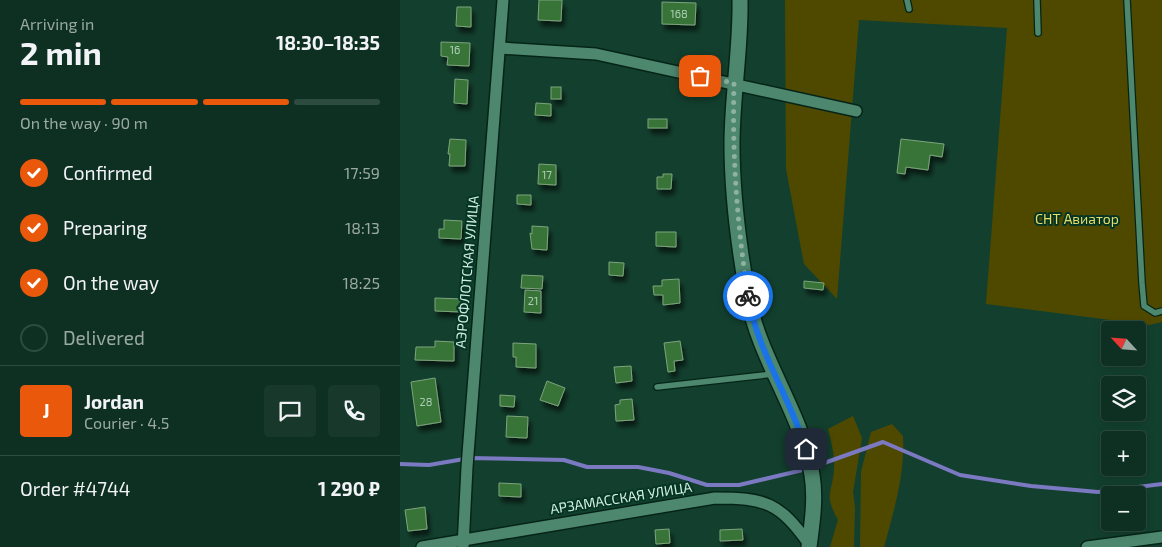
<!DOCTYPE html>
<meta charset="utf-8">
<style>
:root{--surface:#0e3022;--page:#17382a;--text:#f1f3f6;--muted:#9ba9a5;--line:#2e4b40;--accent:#ea580c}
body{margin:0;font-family:"Exo 2",sans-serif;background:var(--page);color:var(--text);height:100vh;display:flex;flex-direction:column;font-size:19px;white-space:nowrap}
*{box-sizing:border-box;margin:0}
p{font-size:16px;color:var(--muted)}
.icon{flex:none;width:28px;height:28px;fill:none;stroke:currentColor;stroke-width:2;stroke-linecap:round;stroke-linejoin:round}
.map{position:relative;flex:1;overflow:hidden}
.drawer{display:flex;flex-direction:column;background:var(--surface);width:400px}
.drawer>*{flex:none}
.needle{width:32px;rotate:296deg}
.buttons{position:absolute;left:701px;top:321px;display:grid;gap:10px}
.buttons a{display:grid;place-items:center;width:45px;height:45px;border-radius:5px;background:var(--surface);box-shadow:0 2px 8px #0003,0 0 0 1px var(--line);font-size:25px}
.pin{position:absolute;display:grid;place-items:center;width:42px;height:42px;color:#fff;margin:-21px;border-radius:10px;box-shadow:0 2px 8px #0006}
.courier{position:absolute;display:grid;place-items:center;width:50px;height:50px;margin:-25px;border:4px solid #1a73e8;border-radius:50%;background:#fff;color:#222;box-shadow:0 1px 6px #0007}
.summary em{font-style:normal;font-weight:700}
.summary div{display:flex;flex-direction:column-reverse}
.summary{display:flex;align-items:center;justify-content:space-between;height:85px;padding:0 20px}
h1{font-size:32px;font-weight:700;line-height:38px}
.bar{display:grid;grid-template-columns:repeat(4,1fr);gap:8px 5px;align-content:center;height:60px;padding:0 20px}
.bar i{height:6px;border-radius:4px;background:var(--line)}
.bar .active{background:var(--accent)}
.bar p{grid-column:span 4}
.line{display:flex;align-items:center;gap:12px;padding:0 20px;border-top:1px solid var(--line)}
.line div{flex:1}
.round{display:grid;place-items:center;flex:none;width:52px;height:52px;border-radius:5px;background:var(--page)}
ol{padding:0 20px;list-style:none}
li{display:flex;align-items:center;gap:15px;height:55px}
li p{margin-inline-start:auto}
li .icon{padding:5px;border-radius:50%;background:var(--accent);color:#fff;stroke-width:4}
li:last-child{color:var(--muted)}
li i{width:28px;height:28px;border:2px solid var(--line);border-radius:50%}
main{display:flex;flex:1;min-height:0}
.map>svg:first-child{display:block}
.green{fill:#4f4900}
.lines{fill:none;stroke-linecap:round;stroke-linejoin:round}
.stream{stroke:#7b79c1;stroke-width:4}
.building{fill:#387339;stroke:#7da47c;filter:url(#shadow)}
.lane-casing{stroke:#052418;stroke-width:8}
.street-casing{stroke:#052418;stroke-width:14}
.secondary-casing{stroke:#052418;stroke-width:18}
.lane{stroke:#4d876e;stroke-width:5.5}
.street{stroke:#4d876e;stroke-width:11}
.secondary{stroke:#4d876e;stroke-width:15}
.done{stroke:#8eb1a1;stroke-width:5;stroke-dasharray:0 9}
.route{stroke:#1a73e8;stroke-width:6}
.labels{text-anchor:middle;stroke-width:4;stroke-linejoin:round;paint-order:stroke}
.number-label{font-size:11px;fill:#abcfb6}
.park-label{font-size:14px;fill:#e6dc67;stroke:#053525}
.street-label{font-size:14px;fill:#d1eedf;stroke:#053525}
</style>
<main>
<section class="drawer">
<div class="summary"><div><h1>2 min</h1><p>Arriving in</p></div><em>18:30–18:35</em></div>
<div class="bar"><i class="active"></i><i class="active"></i><i class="active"></i><i></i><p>On the way · 90 m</p></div>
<ol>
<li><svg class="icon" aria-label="check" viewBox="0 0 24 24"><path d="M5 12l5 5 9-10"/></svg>Confirmed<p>17:59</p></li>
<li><svg class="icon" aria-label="check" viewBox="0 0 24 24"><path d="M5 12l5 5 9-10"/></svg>Preparing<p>18:13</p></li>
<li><svg class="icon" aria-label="check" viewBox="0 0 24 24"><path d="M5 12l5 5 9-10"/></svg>On the way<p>18:25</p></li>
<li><i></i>Delivered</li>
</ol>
<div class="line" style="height:90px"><b class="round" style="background:var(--accent);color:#fff">J</b><div><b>Jordan</b><p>Courier · 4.5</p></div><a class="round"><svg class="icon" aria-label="chat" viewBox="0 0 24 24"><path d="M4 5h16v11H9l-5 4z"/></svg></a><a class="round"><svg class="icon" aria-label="phone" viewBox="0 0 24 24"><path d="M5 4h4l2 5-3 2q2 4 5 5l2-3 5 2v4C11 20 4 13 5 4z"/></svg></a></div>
<div class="line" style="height:65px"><div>Order #4744</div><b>1 290 ₽</b></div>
</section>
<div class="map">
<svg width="762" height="547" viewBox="0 0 762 547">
<defs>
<filter id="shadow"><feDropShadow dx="3" dy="5.5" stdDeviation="2.5" flood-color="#0009"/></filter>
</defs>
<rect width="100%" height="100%" fill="#13402e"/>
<g class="green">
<path d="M385,0h377v322l-13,3 -163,-21 21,-276 -148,-8 -22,279 -33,-35 -18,-95z"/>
<path d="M453,416l9,22 -9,54 2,16 -1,39h-24l8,-27c-15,-27 -5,-27 -4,-52 1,-13 -3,-27 -6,-39z"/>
<path d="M492,424l11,12c2,39 -9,74 -19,111h-24l1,-75 10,-40z"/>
</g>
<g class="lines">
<g class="stream">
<path d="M0,464l29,1 41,-7 94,2 23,7h51l31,6 38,12h32l68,-16"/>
<path d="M413,467l70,-25 77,33 71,11 67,6 64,-8"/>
</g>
</g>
<g class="building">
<path d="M139,0h23l-1,21 -23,-1z"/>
<path d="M262,2l34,1 -1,22 -33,-1z"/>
<path d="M57,7h14v20l-15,-1z"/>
<path d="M41,42l29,1 -1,23 -22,-1 1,-8 -7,-1z"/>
<path d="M55,79l13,1 -1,24 -13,-1z"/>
<rect x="151" y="87" width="10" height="12"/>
<path d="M136,103l15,1v12l-16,-1z"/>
<rect x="248" y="119" width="19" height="9"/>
<path d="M50,139l16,1 -1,26h-16l1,-12h-2z"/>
<path d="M501,139l43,5 -2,13 -12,-2 -2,15 -22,-3 -1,7 -8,-1z"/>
<path d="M139,164l17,1v20l-18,-1z"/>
<path d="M263,174h9l-1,15h-14v-12h6z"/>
<path d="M117,195h14v10l-14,-1z"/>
<path d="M44,220l18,1 -1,18 -22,-1v-9h5z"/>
<path d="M132,226l16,1 -1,23 -15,-1 -2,-16 2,1z"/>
<path d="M256,232h20v15l-20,-1z"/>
<path d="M209,262l15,1 -1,13 -14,-1z"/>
<path d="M122,275l21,1 -1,13 -21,-1z"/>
<path d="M279,279l1,24 -17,2v-10h-9l-1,-9h9v-6z"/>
<path d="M404,281l20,2 -1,7 -19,-2z"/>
<path d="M125,290l16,1v22l-17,-1z"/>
<path d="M35,298l28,1 -1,13 -27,-1z"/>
<path d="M35,341l19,1v19l-39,-1 1,-13h19z"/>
<path d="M280,341l3,19 -9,1 1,10 -7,1 -4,-29z"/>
<path d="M113,343l23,1v24l-20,-1v-10h-3z"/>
<path d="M231,366l1,15 -16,2 -2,-16z"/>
<path d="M35,378l6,44 -24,4 -6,-44z"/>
<path d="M147,381l18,7 -7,18 -18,-6z"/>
<path d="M100,395l15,1 -1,11 -14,-1z"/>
<path d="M232,399l2,21 -18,1 -1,-16 5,-1v-4z"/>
<path d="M107,416l21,1 -1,21 -21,-1z"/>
<path d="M99,483l22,1v13l-22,-1z"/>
<path d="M25,507l2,22 -19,2 -3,-21z"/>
<path d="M269,529l1,14 -14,1 -1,-14z"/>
<path d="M342,529l1,11 -23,1v-11z"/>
</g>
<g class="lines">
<g class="lane-casing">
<g id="lane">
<path d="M507,0l2,9"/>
<path d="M637,0l1,33"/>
<path d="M727,0l15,283 2,23 11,7 7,-2"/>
<path d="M257,387l117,-13"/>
</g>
</g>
<g class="street-casing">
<g id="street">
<path d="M100,48l96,6 260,57"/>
<path d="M22,547l293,-49c50,0 64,4 94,46"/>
<path d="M63,547l4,-80 36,-467"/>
<path d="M687,547l75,-10"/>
</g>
</g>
<g class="secondary-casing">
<path id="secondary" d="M340,0c1,48 -8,96 -8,144 0,50 7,104 16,154 12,63 54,115 64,177 4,24 0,49 -3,72"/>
</g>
<use href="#lane" class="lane"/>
<use href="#street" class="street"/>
<use href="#secondary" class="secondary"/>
</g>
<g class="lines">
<path class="done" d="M300,76l34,7c-2,74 3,140 14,213"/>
<path class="route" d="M348,296c9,55 42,101 58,153"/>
</g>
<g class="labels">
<g class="number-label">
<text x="279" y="18">168</text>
<text x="55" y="54">16</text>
<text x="147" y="179">17</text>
<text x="133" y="305">21</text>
<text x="26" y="406">28</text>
</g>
<g class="park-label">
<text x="677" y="224">СНТ Авиатор</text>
</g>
<g class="street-label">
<text transform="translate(67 272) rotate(-85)" y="5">АЭРОФЛОТСКАЯ УЛИЦА</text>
<text transform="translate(221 498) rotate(-9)" y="5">АРЗАМАССКАЯ УЛИЦА</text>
</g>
</g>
</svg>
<div class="buttons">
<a><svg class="needle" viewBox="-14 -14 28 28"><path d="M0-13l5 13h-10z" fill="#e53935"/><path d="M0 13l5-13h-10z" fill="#9ba9a5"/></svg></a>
<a><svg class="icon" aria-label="layers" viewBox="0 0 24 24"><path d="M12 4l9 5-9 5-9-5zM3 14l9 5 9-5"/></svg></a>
<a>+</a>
<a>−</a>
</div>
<div class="pin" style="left:300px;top:76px;background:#ea580c"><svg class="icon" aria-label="bag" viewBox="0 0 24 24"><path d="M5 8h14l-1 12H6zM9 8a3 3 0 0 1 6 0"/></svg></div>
<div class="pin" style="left:406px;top:449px;background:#1f2937"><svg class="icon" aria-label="home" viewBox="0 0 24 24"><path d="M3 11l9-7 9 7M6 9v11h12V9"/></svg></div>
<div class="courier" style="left:348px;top:296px"><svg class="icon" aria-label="bike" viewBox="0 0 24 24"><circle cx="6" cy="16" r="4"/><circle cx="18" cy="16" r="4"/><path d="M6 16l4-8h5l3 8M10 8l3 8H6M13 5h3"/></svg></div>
</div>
</main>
